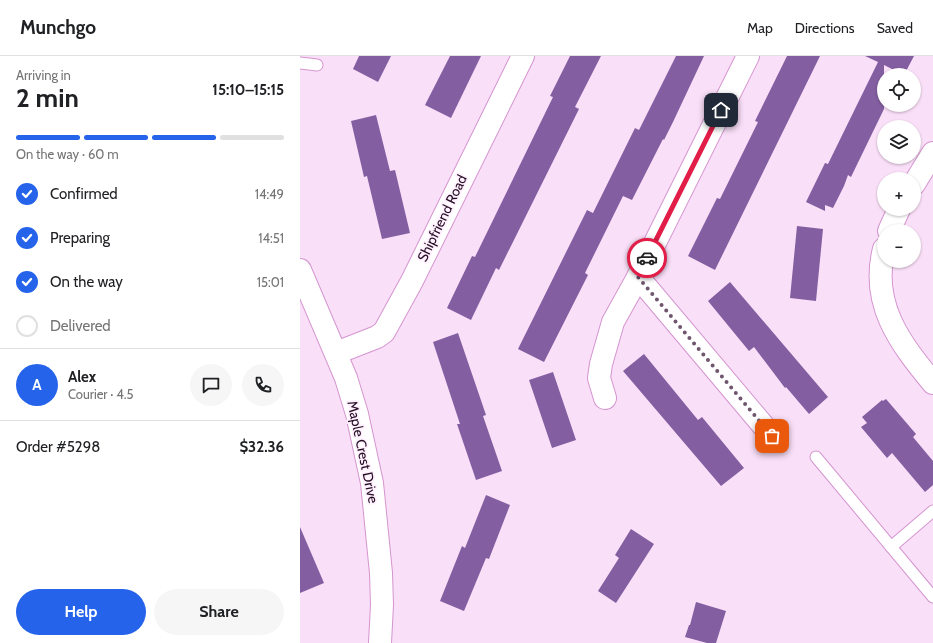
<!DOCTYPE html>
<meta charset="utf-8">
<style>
:root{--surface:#fff;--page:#f6f6f6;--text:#202124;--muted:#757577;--line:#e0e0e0;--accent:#2563eb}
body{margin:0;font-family:Cabin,sans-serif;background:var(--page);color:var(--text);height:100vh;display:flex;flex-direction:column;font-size:15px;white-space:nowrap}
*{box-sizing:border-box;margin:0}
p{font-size:13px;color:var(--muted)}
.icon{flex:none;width:22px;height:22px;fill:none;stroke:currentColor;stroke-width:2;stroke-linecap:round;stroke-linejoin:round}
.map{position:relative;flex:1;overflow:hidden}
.drawer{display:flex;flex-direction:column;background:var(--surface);width:300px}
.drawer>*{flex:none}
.controls{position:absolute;left:577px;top:12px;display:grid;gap:8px}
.controls a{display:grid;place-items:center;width:44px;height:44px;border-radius:50%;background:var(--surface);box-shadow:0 1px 3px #0004;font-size:20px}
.pin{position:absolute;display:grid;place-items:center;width:34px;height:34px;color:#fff;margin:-17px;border-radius:8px;box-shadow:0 2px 6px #0006}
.courier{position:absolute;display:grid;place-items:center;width:40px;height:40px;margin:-20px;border:3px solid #e11d48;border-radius:50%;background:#fff;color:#222;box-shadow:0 1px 5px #0007}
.summary em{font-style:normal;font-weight:800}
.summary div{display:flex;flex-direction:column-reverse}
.summary{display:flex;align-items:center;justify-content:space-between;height:68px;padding:0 16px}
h1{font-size:26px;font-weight:800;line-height:30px}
.bar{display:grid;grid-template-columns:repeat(4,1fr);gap:6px 4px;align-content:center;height:48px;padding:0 16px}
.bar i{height:5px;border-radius:3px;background:var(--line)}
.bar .active{background:var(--accent)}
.bar p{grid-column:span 4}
.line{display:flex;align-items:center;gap:10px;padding:0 16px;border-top:1px solid var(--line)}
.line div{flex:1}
.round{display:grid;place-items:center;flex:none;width:42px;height:42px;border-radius:21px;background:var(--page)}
ol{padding:0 16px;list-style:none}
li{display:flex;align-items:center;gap:12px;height:44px}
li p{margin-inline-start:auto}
li .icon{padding:4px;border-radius:50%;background:var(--accent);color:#fff;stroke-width:4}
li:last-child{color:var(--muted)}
li i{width:22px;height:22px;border:2px solid var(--line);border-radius:50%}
.primary-button{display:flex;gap:8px;margin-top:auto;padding:8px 16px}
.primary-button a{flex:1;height:46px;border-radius:24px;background:var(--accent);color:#fff;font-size:16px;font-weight:800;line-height:46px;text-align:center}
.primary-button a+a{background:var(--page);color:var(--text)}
header{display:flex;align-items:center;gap:24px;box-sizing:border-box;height:56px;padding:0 20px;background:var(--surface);border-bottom:1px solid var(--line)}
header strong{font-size:19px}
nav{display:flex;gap:22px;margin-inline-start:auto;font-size:14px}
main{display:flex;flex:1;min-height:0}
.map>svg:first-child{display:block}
.building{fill:#835ea1}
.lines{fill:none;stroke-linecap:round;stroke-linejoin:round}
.lane-casing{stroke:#d495cf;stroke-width:13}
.street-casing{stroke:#d495cf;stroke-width:24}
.lane{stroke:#fff;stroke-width:11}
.street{stroke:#fff;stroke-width:22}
.done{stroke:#6f566e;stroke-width:4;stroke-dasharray:0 7.2}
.route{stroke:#e11d48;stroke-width:5}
.labels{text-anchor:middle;stroke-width:3.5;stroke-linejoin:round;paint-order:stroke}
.street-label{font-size:14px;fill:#240c23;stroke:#fff1fe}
</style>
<header>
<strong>Munchgo</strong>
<nav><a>Map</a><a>Directions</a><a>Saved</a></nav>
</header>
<main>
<section class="drawer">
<div class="summary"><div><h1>2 min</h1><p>Arriving in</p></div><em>15:10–15:15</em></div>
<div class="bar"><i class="active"></i><i class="active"></i><i class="active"></i><i></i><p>On the way · 60 m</p></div>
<ol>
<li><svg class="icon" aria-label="check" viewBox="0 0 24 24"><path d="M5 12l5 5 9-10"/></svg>Confirmed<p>14:49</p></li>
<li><svg class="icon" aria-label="check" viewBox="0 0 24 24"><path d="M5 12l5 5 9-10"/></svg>Preparing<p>14:51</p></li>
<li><svg class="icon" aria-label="check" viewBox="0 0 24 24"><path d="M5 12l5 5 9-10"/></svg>On the way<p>15:01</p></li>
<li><i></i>Delivered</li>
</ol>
<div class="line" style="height:72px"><b class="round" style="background:var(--accent);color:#fff">A</b><div><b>Alex</b><p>Courier · 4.5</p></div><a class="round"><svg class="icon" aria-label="chat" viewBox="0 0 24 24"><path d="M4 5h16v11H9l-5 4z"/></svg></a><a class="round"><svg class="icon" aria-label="phone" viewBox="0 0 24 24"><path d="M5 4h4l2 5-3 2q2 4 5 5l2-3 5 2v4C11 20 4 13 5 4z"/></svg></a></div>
<div class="line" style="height:52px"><div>Order #5298</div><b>$32.36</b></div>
<div class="primary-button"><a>Help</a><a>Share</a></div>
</section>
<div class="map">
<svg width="633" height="587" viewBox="0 0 633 587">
<rect width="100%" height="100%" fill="#fadff8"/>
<g class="building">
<path d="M59,0h32l-13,26 -25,-13z"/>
<path d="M150,0h31l-30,62 -26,-13z"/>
<path d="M270,0h31l-26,51 4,2 -80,161 -3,-2 -25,52 -24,-12 25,-52 3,1 78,-160 -3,-1z"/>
<path d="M376,0h28l-31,66 -9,18 -1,-1 -31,61 -9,-4 -38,77 3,2 -44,87 -26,-13 69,-139 6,3 42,-85 4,2z"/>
<path d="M487,0h33l-105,214 -27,-14 29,-58 3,1 38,-77 -3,-1z"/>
<path d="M565,0h49l-10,19 -20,-10v44l-33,68 -3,-2 -4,11 -11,22 -8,-3v6l-19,-9 19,-39 3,1 50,-102z"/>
<path d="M76,59l14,56 5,-1 15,63 -28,6 -15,-63 -3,1 -13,-56z"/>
<path d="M497,170l26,3 -7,72 -26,-3z"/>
<path d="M430,226l98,115 -19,17 -23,-27 -1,1 -31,-41 -5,4 -41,-50z"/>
<path d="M158,277l28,82 -3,1 19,55 -26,9 -19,-56h3l-27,-82z"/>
<path d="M344,298l54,66 4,-3 42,51 -23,18 -98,-115z"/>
<path d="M253,316l23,68 -24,8 -23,-68z"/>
<path d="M586,343l30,35 -3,3 20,24v24l-8,7 -33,-39 -5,5 -26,-31 6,-4 -5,-6 20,-17 1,1z"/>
<path d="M186,439l24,10 -21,54 -3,-1 -22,53 -24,-10 22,-55 3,2z"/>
<path d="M0,471l24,56 -24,10z"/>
<path d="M331,473l23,15 -38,59 -18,-12 21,-33 -4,-3z"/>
<path d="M396,546l30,9 -10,32h-9l-22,-6 4,-12h1z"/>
</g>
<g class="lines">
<g class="lane-casing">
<g id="lane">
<path d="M0,7l17,2"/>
<path d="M516,401l117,140"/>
<path d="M591,491l42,-36"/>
</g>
</g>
<g class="street-casing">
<g id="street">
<path d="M614,128l19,-31"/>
<path d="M589,175l10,-22"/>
<path d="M584,193c-14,55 16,94 49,134"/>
<path d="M0,214l46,108 11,36 15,69 9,90 1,32 -2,38"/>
<path d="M338,221l134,159"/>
<path d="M36,297l41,-16 7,-5 28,-51 111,-225"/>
<path d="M305,342l-6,-20 2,-14 12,-42 25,-45 110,-221"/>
</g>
</g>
<use href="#lane" class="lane"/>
<use href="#street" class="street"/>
</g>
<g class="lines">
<path class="done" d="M347,202l-9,19 134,159"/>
<path class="route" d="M347,202l74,-148"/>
</g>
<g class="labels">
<g class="street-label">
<text transform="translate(142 162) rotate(-64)" y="5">Shipfriend Road</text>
<text transform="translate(63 396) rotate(78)" y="5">Maple Crest Drive</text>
</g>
</g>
</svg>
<div class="controls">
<a><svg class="icon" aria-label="locate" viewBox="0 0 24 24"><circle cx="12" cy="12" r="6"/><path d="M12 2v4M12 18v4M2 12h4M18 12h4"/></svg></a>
<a><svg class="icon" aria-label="layers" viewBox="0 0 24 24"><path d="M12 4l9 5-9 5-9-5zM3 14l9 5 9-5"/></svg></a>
<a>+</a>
<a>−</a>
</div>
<div class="pin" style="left:472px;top:380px;background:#ea580c"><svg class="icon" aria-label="bag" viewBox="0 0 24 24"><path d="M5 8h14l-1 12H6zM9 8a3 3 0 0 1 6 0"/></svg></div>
<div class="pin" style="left:421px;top:54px;background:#1f2937"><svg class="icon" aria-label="home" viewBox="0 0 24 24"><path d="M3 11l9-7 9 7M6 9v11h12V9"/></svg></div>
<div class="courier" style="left:347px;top:202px"><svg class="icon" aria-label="car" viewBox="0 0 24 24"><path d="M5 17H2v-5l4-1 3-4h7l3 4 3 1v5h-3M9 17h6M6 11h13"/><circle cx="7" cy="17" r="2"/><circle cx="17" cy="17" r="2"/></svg></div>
</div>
</main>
